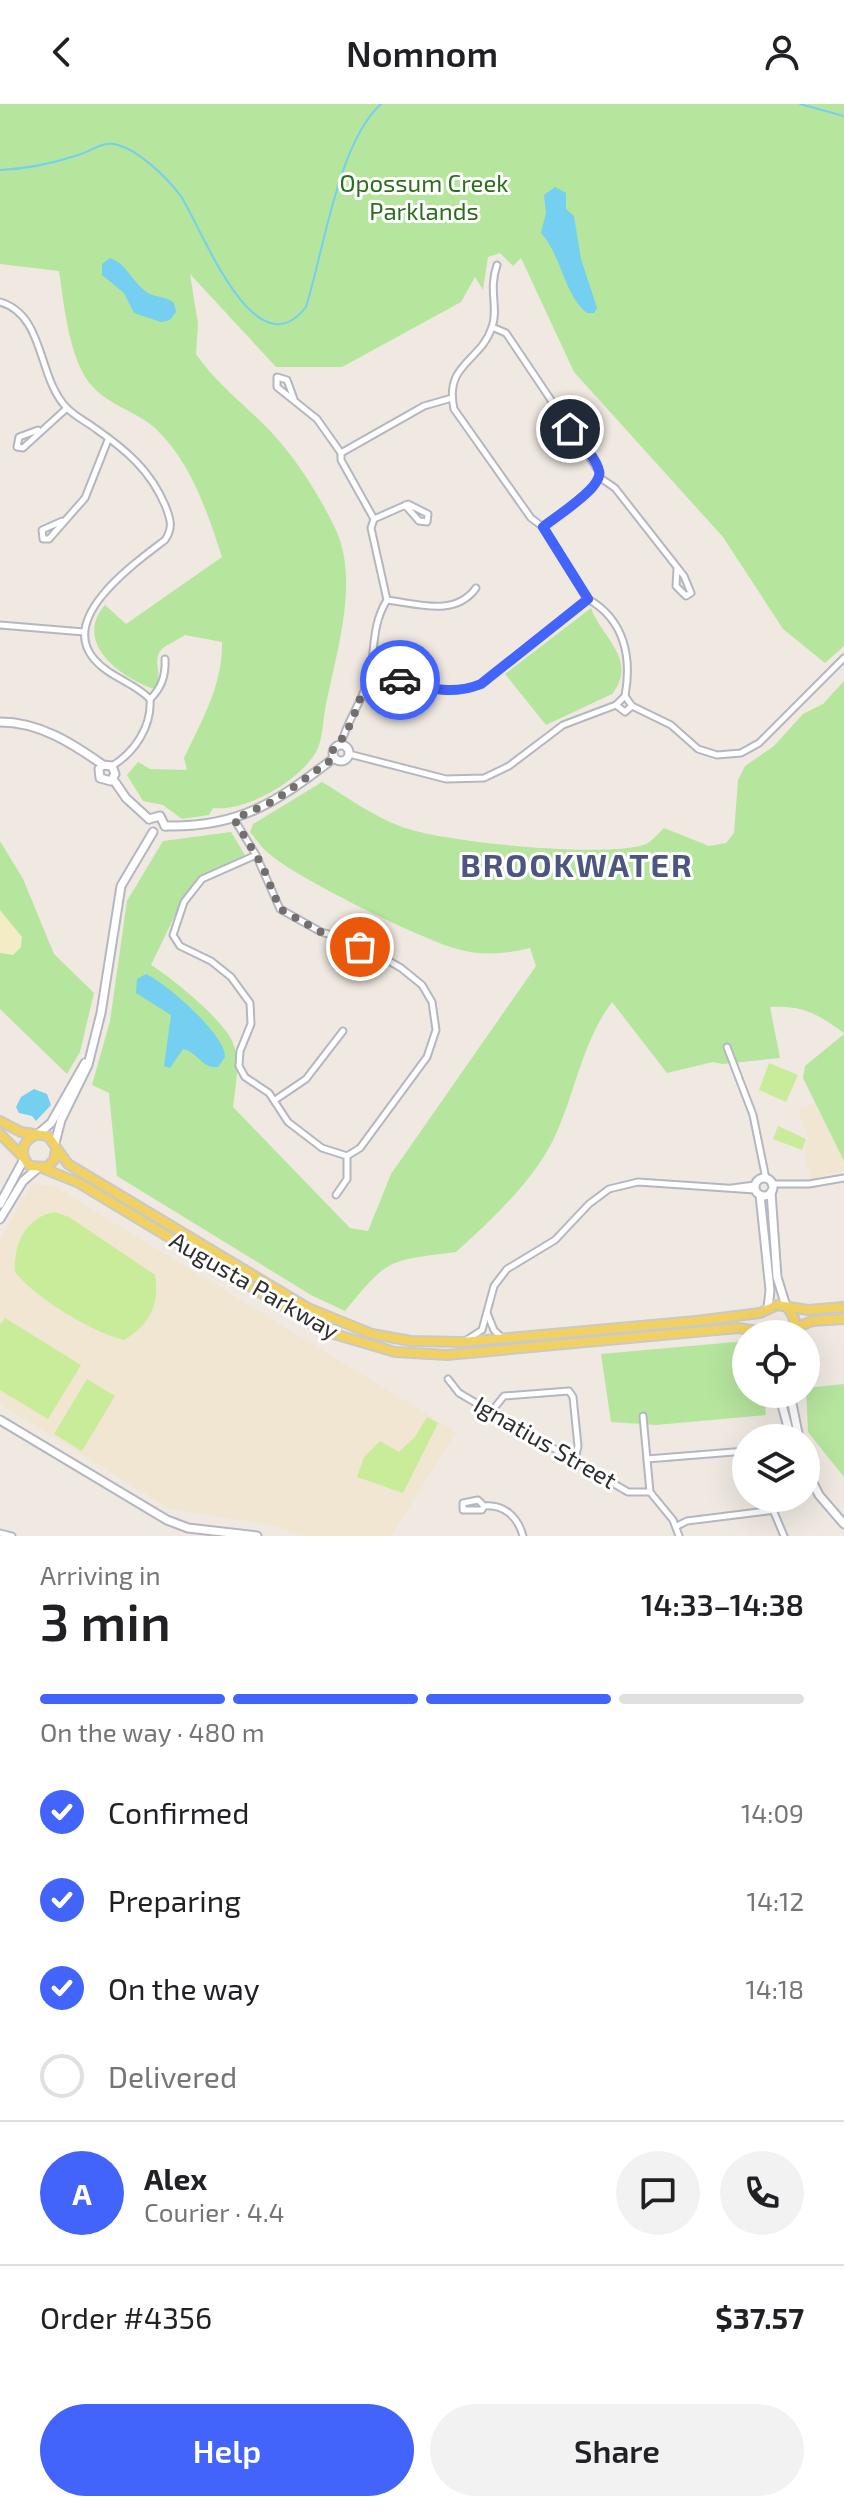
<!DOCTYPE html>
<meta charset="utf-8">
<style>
:root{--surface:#fff;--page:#f2f2f2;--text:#202124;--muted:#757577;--line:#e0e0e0;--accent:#4264fb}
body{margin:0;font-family:"Exo 2",sans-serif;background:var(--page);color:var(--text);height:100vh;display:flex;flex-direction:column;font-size:30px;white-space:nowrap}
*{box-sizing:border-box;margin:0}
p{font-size:26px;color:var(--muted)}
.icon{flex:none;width:44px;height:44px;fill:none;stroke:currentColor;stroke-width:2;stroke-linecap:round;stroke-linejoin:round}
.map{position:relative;height:1432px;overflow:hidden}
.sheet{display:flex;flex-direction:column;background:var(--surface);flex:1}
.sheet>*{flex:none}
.buttons{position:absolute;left:732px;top:1216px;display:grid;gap:16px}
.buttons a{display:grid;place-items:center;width:88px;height:88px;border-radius:50%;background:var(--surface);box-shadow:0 8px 32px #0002;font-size:40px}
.pin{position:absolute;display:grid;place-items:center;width:68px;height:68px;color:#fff;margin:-34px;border:4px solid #fff;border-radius:50%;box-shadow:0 2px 8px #0007}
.courier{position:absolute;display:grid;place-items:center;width:80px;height:80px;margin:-40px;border:6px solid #4264fb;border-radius:50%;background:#fff;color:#222;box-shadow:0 2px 10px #0007}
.headline em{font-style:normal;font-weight:600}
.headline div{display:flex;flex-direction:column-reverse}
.headline{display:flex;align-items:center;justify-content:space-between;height:136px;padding:0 40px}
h1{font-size:52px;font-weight:600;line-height:60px}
.bar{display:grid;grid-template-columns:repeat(4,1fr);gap:12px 8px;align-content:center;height:96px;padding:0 40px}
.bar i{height:10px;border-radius:6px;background:var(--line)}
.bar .current{background:var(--accent)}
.bar p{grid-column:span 4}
.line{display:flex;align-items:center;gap:20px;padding:0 40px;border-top:2px solid var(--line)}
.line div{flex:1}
.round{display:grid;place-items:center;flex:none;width:84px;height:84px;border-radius:42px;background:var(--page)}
ol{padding:0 40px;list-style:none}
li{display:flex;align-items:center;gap:24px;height:88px}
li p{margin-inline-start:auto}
li .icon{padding:8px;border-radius:50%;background:var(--accent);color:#fff;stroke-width:4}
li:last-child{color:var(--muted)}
li i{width:44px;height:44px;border:4px solid var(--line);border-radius:50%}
.cta{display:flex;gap:16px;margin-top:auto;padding:16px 40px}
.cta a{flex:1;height:92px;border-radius:48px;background:var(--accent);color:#fff;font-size:32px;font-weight:600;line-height:92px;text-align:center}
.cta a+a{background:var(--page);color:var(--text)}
header{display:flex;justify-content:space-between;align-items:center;height:104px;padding:0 40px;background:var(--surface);font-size:36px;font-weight:600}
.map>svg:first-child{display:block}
.education{fill:#f0e6d1}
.green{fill:#b6e59e}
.sand{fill:#f3ecc5}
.pitch{fill:#c9ec9a}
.water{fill:#75cff0}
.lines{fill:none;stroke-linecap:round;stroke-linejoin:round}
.stream{stroke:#75cff0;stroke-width:2}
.street-casing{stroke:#b4b7c1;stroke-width:9}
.secondary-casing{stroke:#b4b7c1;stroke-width:11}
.primary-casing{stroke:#c9c9c9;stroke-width:12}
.street{stroke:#fff;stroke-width:5}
.secondary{stroke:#fff;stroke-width:7}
.primary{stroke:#f2d163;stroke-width:8}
.done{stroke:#726f6d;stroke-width:8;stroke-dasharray:0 14.4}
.route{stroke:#4264fb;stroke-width:10}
.labels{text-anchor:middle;stroke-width:6;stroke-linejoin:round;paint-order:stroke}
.park-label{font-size:24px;fill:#2c6e1b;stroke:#fff}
.street-label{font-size:24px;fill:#2e2e2e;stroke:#fff}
.district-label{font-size:32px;font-weight:bold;letter-spacing:2px;fill:#4d5680;stroke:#fff}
</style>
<header><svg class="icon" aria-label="back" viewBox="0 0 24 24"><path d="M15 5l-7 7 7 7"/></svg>Nomnom<svg class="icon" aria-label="person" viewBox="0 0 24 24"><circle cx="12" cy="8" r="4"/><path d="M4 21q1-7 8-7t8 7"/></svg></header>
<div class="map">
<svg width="844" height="1432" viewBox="0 0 844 1432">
<rect width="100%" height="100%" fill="#efe9e1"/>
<g class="education">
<path d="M815,999l29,58v9l-33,9 -7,-27 5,-13 -11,-29z"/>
<path d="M32,1080l22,2 402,246 -65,104h-88l-31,-11 -102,-16 -170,-105v-164z"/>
</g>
<g class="green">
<path d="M0,0h844v542l-19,17 -42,-34 -60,-92 -149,-165 -53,-114 -8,8 -13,-13 -12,4 -5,33 -8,-13 -14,25 -119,65h-66l-86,-93 8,50 -2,30c23,34 58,57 84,88 22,26 41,57 56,88 24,53 -1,126 -11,180 -2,12 -3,32 -9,42 -17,29 -70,60 -103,56l-4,7 -27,4 -19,-14 -20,-4 -16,-26 11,-13 12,7 37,1 -3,-12c18,-38 39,-74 38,-116l-37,-7c-7,5 -18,9 -24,15 -10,12 4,26 -7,39 -35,-12 -81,-47 -49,-84l21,19 96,-67c-15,-46 -31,-95 -67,-129 -18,-16 -46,-23 -62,-41 -24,-25 -29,-83 -34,-116l-59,-7z"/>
<path d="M591,504c10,29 48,52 21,86l-66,31 -41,-51z"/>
<path d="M844,577v352c-26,-19 -41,-28 -74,-26l10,51 -58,6 -9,-2 -46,11 -55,-71c-30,40 -36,89 -57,134 -20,44 -64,84 -99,116 -68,9 -67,5 -111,59l-34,-16 -194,-119 -8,-83 -17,-8 18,-64 17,-120 36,-60 68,-9 14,23 -45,22 -21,30 -28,58c21,13 73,55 82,78 8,19 2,45 0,64l117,121 18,3 23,-57 145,-208 -6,-18c-24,6 -48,8 -73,1 -38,-11 -164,-72 -191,-98 -6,-6 -11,-13 -16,-19l3,-8 69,-42c25,15 52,35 80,45 40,15 205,32 244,17 6,-3 13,-11 18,-16l45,18 17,-3 8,-10 4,-53 7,-14 29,-20 29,-32 20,-10z"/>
<path d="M0,737l23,38 31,75 40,39 -14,59 -13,22 -67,-65z"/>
<path d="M844,930v127l-41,-83 2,-12z"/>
<path d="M746,1237v53h18l2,21 -110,10 -45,-3 -10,-68z"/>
<path d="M844,1280v93l-36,-45 -2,-44z"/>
</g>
<path class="sand" d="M0,806l22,27 -1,10 -8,8 -13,-2z"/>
<g class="pitch">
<path d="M769,959l29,12 -12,27 -27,-12z"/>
<path d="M778,1022l28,13 -4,11 -29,-11z"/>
<path d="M55,1108l14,5 86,58c5,30 -6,50 -31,65 -31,-7 -90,-43 -109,-68 -2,-28 11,-55 40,-60z"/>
<path d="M5,1214l76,47 -33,54 -48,-29v-65z"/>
<path d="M87,1275l28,17 -33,55 -28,-17z"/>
<path d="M427,1313l11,6 -35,70 -46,-16 7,-20 16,-16 19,11 16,-15z"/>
</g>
<g class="water">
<path d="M555,83l11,6v16l8,7 7,43 16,49 -3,5h-7c-24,-20 -25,-57 -46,-80l5,-20 -2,-18z"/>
<path d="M110,154c18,6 23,27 40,36 9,4 16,2 24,9l2,9 -6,8 -9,2 -27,-9 -10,-20 -22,-18v-11z"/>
<path d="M146,870c20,9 80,61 79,83l-7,10c-16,2 -20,-15 -35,-18l-13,19 -6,-2 7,-51 -35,-22 1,-14z"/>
<path d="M34,985l13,5 4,11 -15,16 -4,-5 -13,-3 -3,-6 5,-10z"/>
</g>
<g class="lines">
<g class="stream">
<path d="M800,0l44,12"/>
<path d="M0,66c25,-1 54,-7 78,-15 15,-4 24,-15 40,-10 22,6 49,33 62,50 21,30 74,179 126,112 18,-57 32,-164 75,-203"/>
</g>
<g class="street-casing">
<g id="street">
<path d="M497,161c-9,26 2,43 -5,62 -11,35 -48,36 -38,82l77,109 12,9 45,72c37,21 44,59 37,97"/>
<path d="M0,198c45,13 37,74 66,105 8,9 21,15 30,22 30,21 54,41 69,76 5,13 9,22 0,35 -30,23 -107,77 -71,119 15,18 39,23 56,40 2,27 -15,53 -38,67"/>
<path d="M492,223l14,6 94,140 -8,16 -49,38"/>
<path d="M294,295l-7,-19 -10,-3v10l40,32 24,34"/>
<path d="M38,326l-19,7 -2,10 6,1 44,-40"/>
<path d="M599,373l16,11 69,88 7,17 -5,3 -10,-10 1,-17"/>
<path d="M374,415l34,-15 20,10 -1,8 -8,-1 -14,-16"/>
<path d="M62,417l-20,9 1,9h6l36,-41 23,-58"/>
<path d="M387,496c32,4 68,17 89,-12"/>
<path d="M0,521l84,7"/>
<path d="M370,569c37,9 74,27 111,11l107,-85"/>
<path d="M150,595c12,-11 16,-24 15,-40"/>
<path d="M616,601l9,7 7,-6"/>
<path d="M341,640c6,-24 23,-45 29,-70 5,-26 2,-50 17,-74l-16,-72 3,-9 -33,-59v-7l83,-47 28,-8"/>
<path d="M349,650l97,25 38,-1 25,-12 54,-41 53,-20 9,-9 7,10 39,19 27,24 19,6 24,-2 18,-10 85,-85"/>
<path d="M234,715l22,36 -54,24 -18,23 -11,33 7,11 31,15 20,16 19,26 1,21 -11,27 -1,15 6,11 24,16 19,29 34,26 25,8 13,-8 67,-91 9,-27 -4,-28 -10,-17 -21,-17 -47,-27 -33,-9 -41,-23 -24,-54"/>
<path d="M727,943l26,68 13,64"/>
<path d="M275,996l31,-21 37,-48"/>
<path d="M771,1080h38l35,-6"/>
<path d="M732,1084l23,-3"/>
<path d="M336,1091l11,-16v-23"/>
<path d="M487,1209l7,17 8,8"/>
<path d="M468,1235l14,-9 12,-44 13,-17 48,-29 34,-36 20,-15 29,-7 117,8"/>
<path d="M448,1275l11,14 169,99h22"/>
<path d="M491,1308l13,-16 65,-5 4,6 5,49 -3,13"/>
<path d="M643,1312l7,76 23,28 6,16"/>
<path d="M647,1355l99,-8"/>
<path d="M768,1394l16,38"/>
<path d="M478,1396l6,6 -2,4h-19v-7z"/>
<path d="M484,1402c20,-2 34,11 39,30"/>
<path d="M677,1422l10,-5 88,-11"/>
<path d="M0,1429l12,3"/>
</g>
</g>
<g class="secondary-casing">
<g id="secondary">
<path d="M0,618c39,0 72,21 103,43l9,1 3,8 -4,7 -11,-3 -1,-9 4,-4"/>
<circle cx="341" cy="649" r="8"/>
<path d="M113,675l13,19 23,21"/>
<path d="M149,715l11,-3 5,10"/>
<path d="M165,722c74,2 112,-24 169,-68"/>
<path d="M38,1030l13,-11 34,-60"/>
<path d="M55,1039l6,-23 27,-55 13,-52 20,-127 32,-54"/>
<circle cx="764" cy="1083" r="9"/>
<path d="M771,1088l6,85 9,29"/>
<path d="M760,1091l10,95 -2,18"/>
<path d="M0,1100l24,-45"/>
<path d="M0,1115l23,-38 15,-13"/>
<path d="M779,1290l12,44"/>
<path d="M790,1290l9,44"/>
<path d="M0,1316l167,100 21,8 69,8"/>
<path d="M806,1365l13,26 25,29"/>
</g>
</g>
<g class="primary-casing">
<g id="primary">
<path d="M0,1017l21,11 27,4 20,28 240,144 64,26 39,7 52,1 233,-21 64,-8 17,-8 31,5 36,-3"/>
<path d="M0,1030l23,23"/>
<path d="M36,1031c-15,6 -17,20 -6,31l17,1 7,-7 2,-10"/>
<path d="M42,1064l37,15 245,148 71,21 52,3 291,-27 30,4"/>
<path d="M791,1226l21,-9 32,-2"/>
<path d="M787,1230l8,-14 -7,-12"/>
</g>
</g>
<use href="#street" class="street"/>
<use href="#secondary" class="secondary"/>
<use href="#primary" class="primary"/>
</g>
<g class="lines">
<path class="done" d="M360,843l-6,-6 -33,-9 -41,-23 -18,-44 -28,-46 40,-18 60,-43 -1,-8c20,-20 25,-51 37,-77l30,7"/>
<path class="route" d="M400,576c29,8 52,16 81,4l107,-85 -45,-72c12,-10 61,-40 56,-56 -3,-14 -20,-30 -29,-42"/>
</g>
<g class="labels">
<g class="park-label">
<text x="424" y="88">Opossum Creek<tspan x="424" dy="28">Parklands</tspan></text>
</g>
<g class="street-label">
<text transform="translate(254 1182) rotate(30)" y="8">Augusta Parkway</text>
<text transform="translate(545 1339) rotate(30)" y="8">Ignatius Street</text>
</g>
<g class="district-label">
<text x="577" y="773">BROOKWATER</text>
</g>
</g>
</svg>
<div class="buttons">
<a><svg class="icon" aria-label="locate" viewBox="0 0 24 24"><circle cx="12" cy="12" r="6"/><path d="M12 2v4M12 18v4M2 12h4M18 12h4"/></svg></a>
<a><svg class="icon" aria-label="layers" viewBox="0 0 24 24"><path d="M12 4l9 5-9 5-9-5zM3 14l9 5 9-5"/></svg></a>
</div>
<div class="pin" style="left:360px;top:843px;background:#ea580c"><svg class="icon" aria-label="bag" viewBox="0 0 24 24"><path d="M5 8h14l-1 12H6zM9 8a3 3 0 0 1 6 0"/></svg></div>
<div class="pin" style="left:570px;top:325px;background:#1f2937"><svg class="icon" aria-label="home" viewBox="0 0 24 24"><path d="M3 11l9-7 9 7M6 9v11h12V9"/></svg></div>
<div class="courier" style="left:400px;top:576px"><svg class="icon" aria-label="car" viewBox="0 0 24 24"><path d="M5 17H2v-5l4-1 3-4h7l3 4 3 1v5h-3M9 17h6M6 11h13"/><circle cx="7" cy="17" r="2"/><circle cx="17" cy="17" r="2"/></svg></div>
</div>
<section class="sheet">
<div class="headline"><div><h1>3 min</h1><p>Arriving in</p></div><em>14:33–14:38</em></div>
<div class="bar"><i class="current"></i><i class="current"></i><i class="current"></i><i></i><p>On the way · 480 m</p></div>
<ol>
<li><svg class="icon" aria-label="check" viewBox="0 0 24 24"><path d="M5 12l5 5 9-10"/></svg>Confirmed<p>14:09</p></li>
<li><svg class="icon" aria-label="check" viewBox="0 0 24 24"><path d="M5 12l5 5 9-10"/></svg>Preparing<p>14:12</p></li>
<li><svg class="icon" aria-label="check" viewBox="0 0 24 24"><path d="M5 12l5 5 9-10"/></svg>On the way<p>14:18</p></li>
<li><i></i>Delivered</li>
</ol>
<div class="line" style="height:144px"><b class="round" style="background:var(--accent);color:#fff">A</b><div><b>Alex</b><p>Courier · 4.4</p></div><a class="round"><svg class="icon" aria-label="chat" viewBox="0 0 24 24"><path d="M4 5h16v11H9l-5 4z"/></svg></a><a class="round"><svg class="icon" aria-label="phone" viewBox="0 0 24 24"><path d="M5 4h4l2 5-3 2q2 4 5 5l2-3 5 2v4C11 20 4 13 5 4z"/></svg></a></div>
<div class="line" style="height:104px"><div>Order #4356</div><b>$37.57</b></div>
<div class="cta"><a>Help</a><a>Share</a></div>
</section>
